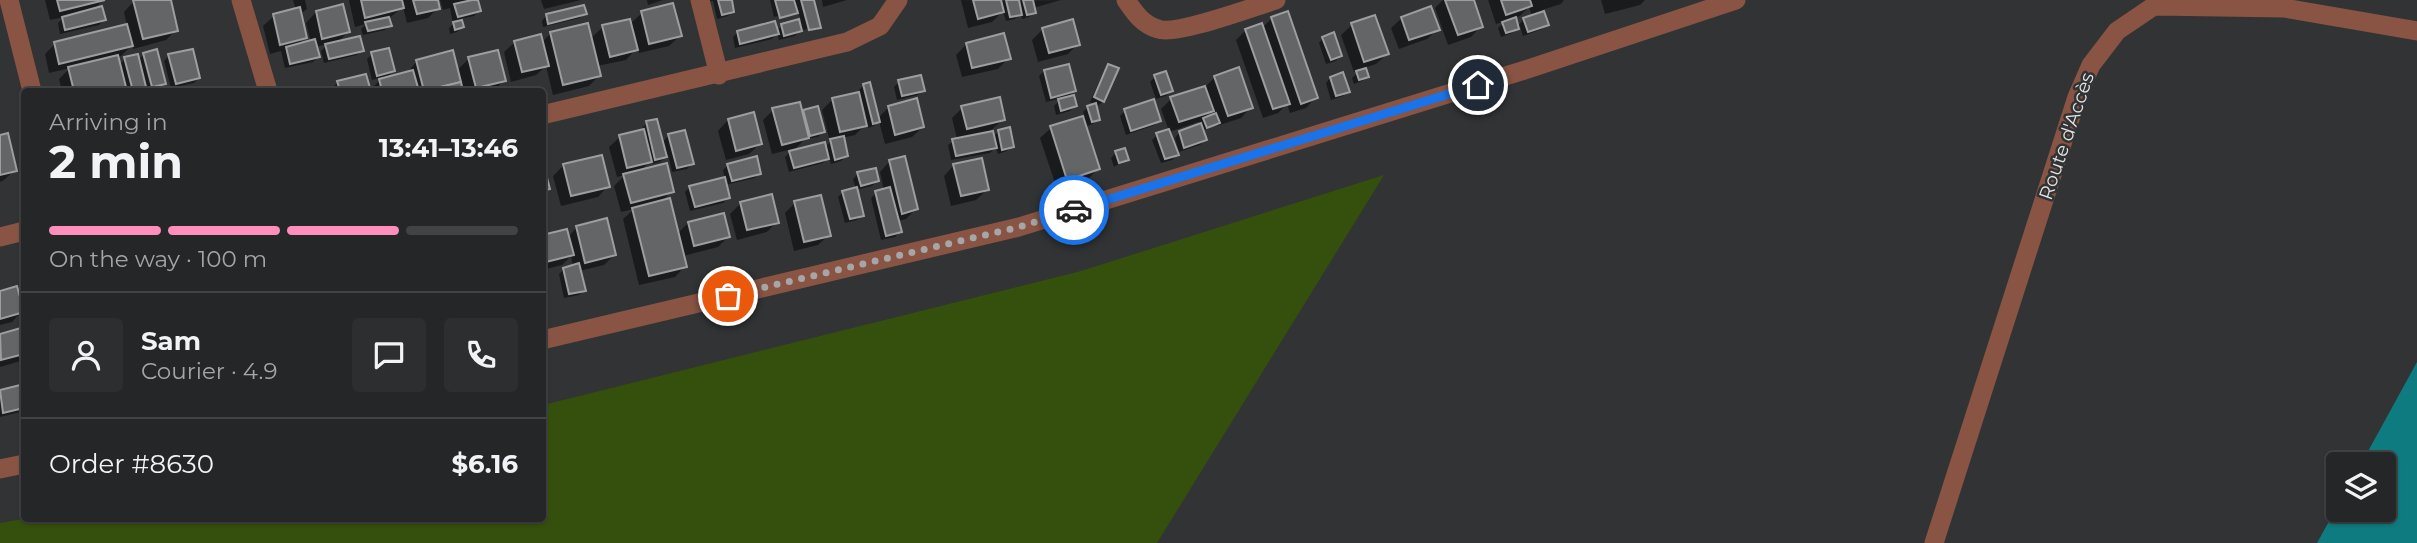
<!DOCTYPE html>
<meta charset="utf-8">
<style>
:root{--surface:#252628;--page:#2d2e30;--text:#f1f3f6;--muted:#a3a5a8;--line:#424345;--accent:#fe8ebc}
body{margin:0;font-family:Montserrat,sans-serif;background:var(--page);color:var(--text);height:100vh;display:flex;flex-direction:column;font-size:26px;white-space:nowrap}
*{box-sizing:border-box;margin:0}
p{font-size:23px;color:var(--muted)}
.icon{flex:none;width:38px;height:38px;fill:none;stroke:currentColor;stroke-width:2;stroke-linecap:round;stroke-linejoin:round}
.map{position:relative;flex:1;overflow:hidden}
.sheet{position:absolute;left:21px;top:88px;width:525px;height:434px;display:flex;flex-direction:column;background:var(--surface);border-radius:7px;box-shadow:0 2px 5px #0004,0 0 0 2px var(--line)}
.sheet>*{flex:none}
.fabs{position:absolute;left:2326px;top:452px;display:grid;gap:14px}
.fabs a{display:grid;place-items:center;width:70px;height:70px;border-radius:7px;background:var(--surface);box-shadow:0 2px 5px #0004,0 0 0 2px var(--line);font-size:35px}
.pin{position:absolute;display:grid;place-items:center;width:60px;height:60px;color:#fff;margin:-30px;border:4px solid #fff;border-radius:50%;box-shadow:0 2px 7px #0007}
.courier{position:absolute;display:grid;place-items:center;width:70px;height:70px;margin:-35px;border:5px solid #1a73e8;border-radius:50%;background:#fff;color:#222;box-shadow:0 2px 9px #0007}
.head em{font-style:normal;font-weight:700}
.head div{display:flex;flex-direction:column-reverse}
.head{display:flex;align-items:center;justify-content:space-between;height:119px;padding:0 28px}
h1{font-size:46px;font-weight:700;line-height:52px}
.bar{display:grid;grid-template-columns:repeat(4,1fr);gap:10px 7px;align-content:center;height:84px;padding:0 28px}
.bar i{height:9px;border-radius:5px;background:var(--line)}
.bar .selected{background:var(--accent)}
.bar p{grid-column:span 4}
.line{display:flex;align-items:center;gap:18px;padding:0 28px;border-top:2px solid var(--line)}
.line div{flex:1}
.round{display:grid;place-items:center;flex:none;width:74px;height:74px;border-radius:7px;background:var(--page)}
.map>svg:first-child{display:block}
.green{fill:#35500c}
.water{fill:#0d7b7f}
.shadow{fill:#0007;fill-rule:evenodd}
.building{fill:#636567;stroke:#9c9ea0;stroke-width:2}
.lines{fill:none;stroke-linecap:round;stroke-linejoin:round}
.minor{stroke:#895443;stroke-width:19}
.done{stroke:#a5a6a7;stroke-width:7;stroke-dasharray:0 12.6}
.route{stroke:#1a73e8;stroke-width:9}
.labels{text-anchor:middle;stroke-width:5;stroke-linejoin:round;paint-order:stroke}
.street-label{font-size:19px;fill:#e3e4e5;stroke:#313335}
</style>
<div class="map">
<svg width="2417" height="543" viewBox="0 0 2417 543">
<rect width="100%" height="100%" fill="#313335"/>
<path class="green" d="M1384,175l-227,368h-1157v-20l29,-5h513l1,-113 538,-134z"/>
<path class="water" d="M2417,362v181h-100l21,-38v4h46v-45h-23z"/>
<g class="shadow">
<path d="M45,0h58l-11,11 12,9 -5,5 -39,9 -2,-11 6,-6 -14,3z"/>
<path d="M139,0h30l7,30 -10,10 -33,9 -1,-4 -11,11 -4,1 2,8 6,-6 13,1 6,-6 20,29 -5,5 -12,3h-85l-3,-12 11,-11 -21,5 -4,-19 10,-10 72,-18 -3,-14 10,-11z"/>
<path d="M293,0h12l2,9 -7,5 5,23 -8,9 14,-4 -5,-19 10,-11 32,20 -12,12 26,6 -5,5 -33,8 -3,-12 7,-7 -13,3 3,10 -5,5 -28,6 -4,-17 -11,3 -7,-28 11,-10 22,-6z"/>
<path d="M349,0h87l2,8 -10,10 -21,5 -4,-16 -15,12 2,6 -5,5 -22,5 -2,-6 5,-5 -11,3z"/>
<path d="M440,0h36l3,11 -5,5 -14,3 2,8 -5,5 -7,2 -1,-6 4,-4 -3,-16 -7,2z"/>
<path d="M541,0h40l-37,9z"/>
<path d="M647,0h16l-15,5z"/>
<path d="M706,0h24l3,11 -5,5 -11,3 -4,-18 -7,1z"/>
<path d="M770,0h42l7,27 -3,4v-4l-13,3v-2l-8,8 -16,4 -2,-7 -5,6 -37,9 -2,-11 5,-5 38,-1 6,-5 19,-5 -3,-11 -6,6v-3l-18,4z"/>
<path d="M822,0h25l-24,7z"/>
<path d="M961,0l39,1 61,-1 -28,8 1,4 -5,5 -7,2 -1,-5 -6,5 -9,2 -3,-10 -11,11 -24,6z"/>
<path d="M1443,0h29l9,26 -10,11 -23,8 -13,-37z"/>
<path d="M1488,0h76l-3,4 -19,6 5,15 -5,4 -19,7 -3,-10 -8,7 -11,4 -3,-9 8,-7 -10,3zM1529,7l3,9 -8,3 -7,8 -3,-9 6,-2z"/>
<path d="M1601,0h44l-5,5 -35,9z"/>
<path d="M585,13l-5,5 -37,9 -1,-6 4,-5z"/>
<path d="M642,13l38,23 -11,10 -30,7 -2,-5 -11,12 -29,6 2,10 -10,10 -36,9 -7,-29 -10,9 -25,7 -7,-30 11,-10 26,1 10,-10 39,6 13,-12 27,-3z"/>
<path d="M1287,13l29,84 -10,11 -16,5 -3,-9 -9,9 -15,5 -27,-78 10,-10 16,-2 9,-9z"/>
<path d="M1374,17l13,37 -11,10 -12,4 3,9 -5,4 -8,3 -2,-6 9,-9 -7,3 -13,-37 11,-10z"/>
<path d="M1402,18l36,11 -11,10 -28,10 -8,-21z"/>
<path d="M1071,22l7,22 -10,10 -30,8 -6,-22 10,-10z"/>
<path d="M1323,38l17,18 -4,5 -10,3 -7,-21z"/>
<path d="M967,44l42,14 -11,11 -36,8 -6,-22z"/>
<path d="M372,54l21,17 -8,8 22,-6 10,-12 39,10 13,-12 35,22 -11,10h-124l14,-14 -11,3 -5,-21z"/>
<path d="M169,56l30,22 -5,5 -23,5 -7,-27z"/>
<path d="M1109,66l-6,35 -5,5 -8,-4 14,-31z"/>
<path d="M1238,70l13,37 -10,11 -24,8v-2l-15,7 3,9 -5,5 -21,7 -4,-14 4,-5 21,-7 -2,-4 -29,10 8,23 -5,5 -11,3 -9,-23 5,-5 12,-4 -8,-22 10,-10 34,-12 9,-9zM1212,110l2,6 -12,4z"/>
<path d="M1044,71l30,20 -8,8 9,7 -5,5 -14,4 -2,-9 8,-8 -16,4 -7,-26z"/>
<path d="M1155,77l16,14 -5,5 -10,3 -6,-17z"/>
<path d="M1330,78l18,13 -5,5 -12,4 -5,-17z"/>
<path d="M338,82l31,9h-39z"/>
<path d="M899,82l24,8 -5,5 -21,5 -3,-13z"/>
<path d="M864,85l14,33 11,-11 34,20 -11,10 -27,7 -6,-23 -5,5 -6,2 -1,-5 -12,12 -13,3 4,18 -5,5 -10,3 -2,-7 -6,6 -34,9 -4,-15 8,-8 -21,5 -9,-34 10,-10 28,5 3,-4 19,21 -5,5 -13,2 -12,12 32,-4 5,-5 -8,-32 10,-10 27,-7v-3z"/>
<path d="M1153,101l6,19 -4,5 -29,10 -6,-19 5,-5z"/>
<path d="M1088,107l10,12 -5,5 -9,3 14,42 -10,10 -31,10 -17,-51 11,-10 34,-11 -2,-5z"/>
<path d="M962,108l42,11 -13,11 2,7 6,-6 13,15 -5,5 -9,3 -2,-7 -6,6 -39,7 -3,-15 9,-6 -5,-21z"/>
<path d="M728,120l32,24 -11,10 -23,6 -8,-29z"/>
<path d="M647,123l15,20 7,-8 23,29 -5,5 -15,3 -4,-18 -8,8 -9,2 -1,-3 -10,11 32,19 -11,11 16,32 11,-11 40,14 -10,10 -35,9 2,10 -10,11 -36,8 -16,-66 11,-10 -13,3 -7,-26 11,-11 -8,2 -8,-30 11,-10 23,-6 -1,-3z"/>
<path d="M0,137l15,33 -11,10 -4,2z"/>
<path d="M1116,153l11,6 -13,8 -3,-9z"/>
<path d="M890,161l26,48 -10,10 -9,2 3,11 -5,5 -14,3 -10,-42 5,-5 8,-2 -4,-19z"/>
<path d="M728,165l32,8 -5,5 -30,7 3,13 -5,5 -33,8 -5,-19 5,-5 35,-8 -2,-9z"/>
<path d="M954,165l33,25 -11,10 -25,6 -7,-30z"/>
<path d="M563,166l45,20 -10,11 -37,9 -8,-30z"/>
<path d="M858,174l19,7 -5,5 -16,4 6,25 -5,5 -12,3 -7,-26 5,-5 13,-3 -3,-10z"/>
<path d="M771,196l6,26 -10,10 -30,8 -7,-26 10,-10z"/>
<path d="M795,203l34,32 -11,10 -24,6 -9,-38z"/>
<path d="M577,227l38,27 -11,11 -25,6 5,19 -5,5 -15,3 -5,-24 5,-5 9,-2 -2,-11 -9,9 -20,5v-33h26z"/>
<path d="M0,293l22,18 -10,11 -12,3z"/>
<path d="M24,329v31l-24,7v-31z"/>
<path d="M24,386v25l-24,6v-25z"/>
</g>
<g class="building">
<path d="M57,0h48l-45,11z"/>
<path d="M133,0h38l7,31 -35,8z"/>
<path d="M361,0h41l2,8 -39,10z"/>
<path d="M413,0h25l2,9 -23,5z"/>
<path d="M472,0h6l3,11 -23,6 -4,-13z"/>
<path d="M718,0h14l2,12 -12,3z"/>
<path d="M775,0h19l4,13 -18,5z"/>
<path d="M801,0h13l7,28 -12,2z"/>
<path d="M973,0h28l3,12 -26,7z"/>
<path d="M1006,0h13l3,15 -12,2z"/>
<path d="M1023,0h10l3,13 -9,2z"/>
<path d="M1445,0h29l9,27 -25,8z"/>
<path d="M1501,0h29l2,6 -26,9z"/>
<path d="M673,3l9,33 -33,8 -8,-33z"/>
<path d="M343,4l7,28 -28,7 -6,-28z"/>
<path d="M584,5l3,9 -39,10 -2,-10z"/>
<path d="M102,6l4,14 -41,10 -3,-13z"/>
<path d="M1431,6l9,24 -31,10 -8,-23z"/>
<path d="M300,7l7,31 -27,7 -7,-31z"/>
<path d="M1288,11l30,87 -17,6 -30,-87z"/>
<path d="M1544,11l5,14 -21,7 -5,-14z"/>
<path d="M1375,15l14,39 -25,8 -13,-39z"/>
<path d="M389,17l3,9 -24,5 -3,-9z"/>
<path d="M1516,17l3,12 -13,4 -4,-11z"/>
<path d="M630,19l8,31 -28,7 -8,-32z"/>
<path d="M799,19l3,12 -18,5 -3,-12z"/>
<path d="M1073,19l7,26 -31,8 -7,-25z"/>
<path d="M462,20l2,7 -9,3 -2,-8z"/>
<path d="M775,21l4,13 -39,10 -3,-13z"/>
<path d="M588,23l13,53 -38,9 -13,-53z"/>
<path d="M1262,23l28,81 -17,5 -28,-80z"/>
<path d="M127,24l6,22 -74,18 -5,-22z"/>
<path d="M1334,32l8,24 -11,4 -9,-23z"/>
<path d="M1004,33l7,26 -39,9 -6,-25z"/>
<path d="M541,34l8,32 -27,6 -8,-31z"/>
<path d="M360,36l4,15 -35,8 -4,-15z"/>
<path d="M315,39l5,18 -30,7 -4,-17z"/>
<path d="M389,48l6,23 -18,5 -6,-24z"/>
<path d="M157,49l9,35 -14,3 -9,-34z"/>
<path d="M193,49l7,29 -24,6 -8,-30z"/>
<path d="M453,50l8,32 -37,9 -8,-31z"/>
<path d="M498,50l8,31 -30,7 -8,-31z"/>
<path d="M138,54l9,37h-14l-9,-34z"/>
<path d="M118,55l9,36h-53l-6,-24z"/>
<path d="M1069,64l7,27 -25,7 -7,-28z"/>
<path d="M1108,64l11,4 -15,34 -10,-5z"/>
<path d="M1239,67l14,41 -25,8 -14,-40z"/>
<path d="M1366,68l3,9 -10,3 -3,-9z"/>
<path d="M413,70l6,21h-37l-3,-12z"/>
<path d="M1166,71l7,20 -12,4 -7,-20z"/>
<path d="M1343,72l7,20 -14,4 -6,-19z"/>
<path d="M366,74l5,17h-31l-3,-10z"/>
<path d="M921,75l4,16 -23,5 -4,-16z"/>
<path d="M461,82l2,9h-39z"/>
<path d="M870,82l10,40 -7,2 -10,-40z"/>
<path d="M1205,86l9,25 -35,11 -9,-25z"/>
<path d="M859,92l8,34 -27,6 -8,-34z"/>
<path d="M1074,95l3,11 -16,5 -3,-12z"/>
<path d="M1000,97l5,23 -38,9 -6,-23z"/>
<path d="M917,98l7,29 -29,8 -7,-29z"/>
<path d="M1154,99l7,22 -30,10 -7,-22z"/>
<path d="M800,102l9,36 -27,7 -10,-37z"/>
<path d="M1096,103l4,17 -8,2 -5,-16z"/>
<path d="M818,106l7,26 -15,4 -7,-26z"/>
<path d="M754,112l8,32 -26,7 -8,-32z"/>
<path d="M1216,113l4,10 -13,5 -4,-10z"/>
<path d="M1083,116l17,53 -33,11 -17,-54z"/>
<path d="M657,119l10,38 -12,3 -9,-39z"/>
<path d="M1201,123l6,17 -23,8 -5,-17z"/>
<path d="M1010,127l4,20 -12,3 -4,-20z"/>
<path d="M644,129l8,33 -25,6 -8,-33z"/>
<path d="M1169,129l10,26 -14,4 -9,-26z"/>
<path d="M685,130l9,34 -17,4 -9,-34z"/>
<path d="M993,131l4,17 -41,8 -4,-17z"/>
<path d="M8,133l9,38 -17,4v-40z"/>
<path d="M844,136l4,20 -13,4 -5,-21z"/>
<path d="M825,142l4,17 -35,9 -5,-17z"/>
<path d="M1125,148l4,12 -10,3 -4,-12z"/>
<path d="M602,155l8,32 -39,9 -8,-32z"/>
<path d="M757,156l4,18 -29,7 -5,-17z"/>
<path d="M905,156l13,53 -16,5 -13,-54z"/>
<path d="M982,158l7,32 -28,6 -8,-32z"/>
<path d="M542,159l8,30 -8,2z"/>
<path d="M667,163l7,29 -43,11 -8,-29z"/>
<path d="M876,168l3,13 -18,5 -4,-14z"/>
<path d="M725,177l5,21 -35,9 -6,-21z"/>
<path d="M857,187l7,29 -14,3 -8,-28z"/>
<path d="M890,187l12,45 -16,4 -11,-45z"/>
<path d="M772,194l7,29 -32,7 -7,-28z"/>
<path d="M821,195l10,41 -27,6 -10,-41z"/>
<path d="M670,198l17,69 -38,9 -17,-68z"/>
<path d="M724,213l6,24 -36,9 -6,-24z"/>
<path d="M607,218l9,37 -31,8 -9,-37z"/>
<path d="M567,229l7,26 -32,8v-28z"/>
<path d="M579,263l7,28 -17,3 -6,-26z"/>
<path d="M17,286l7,26 -24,7v-28z"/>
<path d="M24,327v27l-23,6 -1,-26z"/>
<path d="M24,384v24l-21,5 -3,-23z"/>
</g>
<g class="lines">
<g class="minor">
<path d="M9,0l23,91"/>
<path d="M241,0l27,91"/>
<path d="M700,0l19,75"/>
<path d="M1126,0c9,13 16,24 32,29 18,7 95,-22 118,-29"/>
<path d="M542,115l305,-73 33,-16 18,-26"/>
<path d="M0,237l24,-6"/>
<path d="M542,340l477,-113 509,-158 208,-69"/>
<path d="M0,469l24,-5"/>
<path d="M1934,543l143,-446 14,-32 26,-34 37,-25 130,2 133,23"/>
</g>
</g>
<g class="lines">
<path class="done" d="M728,296l291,-69 55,-17"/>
<path class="route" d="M1074,210l404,-125"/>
</g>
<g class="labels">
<g class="street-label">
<text transform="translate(2066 136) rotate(-71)" y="7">Route d'Accès</text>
</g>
</g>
</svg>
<div class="fabs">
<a><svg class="icon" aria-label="layers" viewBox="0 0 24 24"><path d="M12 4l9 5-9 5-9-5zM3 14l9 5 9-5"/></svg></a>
</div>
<div class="pin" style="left:728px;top:296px;background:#ea580c"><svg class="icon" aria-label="bag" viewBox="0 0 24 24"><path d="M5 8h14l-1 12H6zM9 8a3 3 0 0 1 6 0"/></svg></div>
<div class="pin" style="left:1478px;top:85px;background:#1f2937"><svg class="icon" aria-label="home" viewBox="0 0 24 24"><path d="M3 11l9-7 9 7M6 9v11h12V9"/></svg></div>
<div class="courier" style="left:1074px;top:210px"><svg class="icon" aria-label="car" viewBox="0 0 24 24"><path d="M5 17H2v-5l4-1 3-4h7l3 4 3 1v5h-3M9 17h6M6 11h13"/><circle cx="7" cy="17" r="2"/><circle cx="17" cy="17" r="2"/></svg></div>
<section class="sheet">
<div class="head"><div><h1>2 min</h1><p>Arriving in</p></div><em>13:41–13:46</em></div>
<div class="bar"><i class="selected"></i><i class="selected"></i><i class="selected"></i><i></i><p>On the way · 100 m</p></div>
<div class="line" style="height:126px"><a class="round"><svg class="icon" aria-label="person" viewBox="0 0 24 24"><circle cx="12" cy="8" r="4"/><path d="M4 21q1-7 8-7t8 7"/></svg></a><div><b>Sam</b><p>Courier · 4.9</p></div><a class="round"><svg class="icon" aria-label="chat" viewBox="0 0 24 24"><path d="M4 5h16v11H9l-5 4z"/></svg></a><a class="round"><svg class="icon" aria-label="phone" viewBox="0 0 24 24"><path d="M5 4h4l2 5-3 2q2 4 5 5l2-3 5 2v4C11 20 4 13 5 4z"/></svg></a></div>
<div class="line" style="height:91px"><div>Order #8630</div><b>$6.16</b></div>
</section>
</div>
